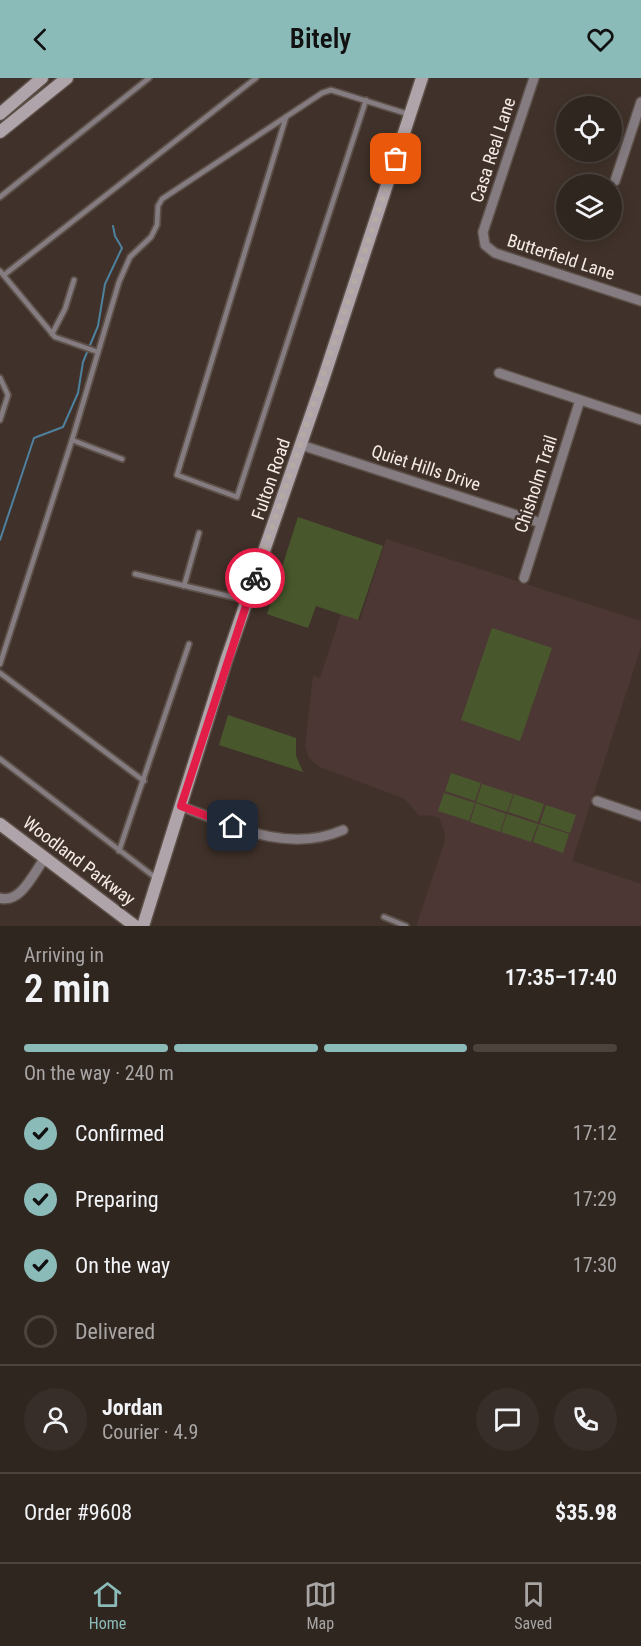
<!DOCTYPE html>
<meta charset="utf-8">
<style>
:root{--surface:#302620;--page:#382e29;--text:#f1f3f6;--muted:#a8a5a5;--line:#4b433e;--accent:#8bbbb9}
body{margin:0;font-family:"Roboto Condensed",sans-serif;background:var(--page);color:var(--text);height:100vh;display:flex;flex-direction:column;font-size:22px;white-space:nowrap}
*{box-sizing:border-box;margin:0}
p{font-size:20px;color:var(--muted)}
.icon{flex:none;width:33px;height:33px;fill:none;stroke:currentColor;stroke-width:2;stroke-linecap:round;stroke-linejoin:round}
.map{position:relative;height:848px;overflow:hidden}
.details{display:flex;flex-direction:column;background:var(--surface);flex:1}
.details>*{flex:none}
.buttons{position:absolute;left:556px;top:18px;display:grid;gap:12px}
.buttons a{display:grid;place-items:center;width:66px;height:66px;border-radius:50%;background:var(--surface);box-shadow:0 3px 15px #0003,0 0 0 2px var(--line);font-size:30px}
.pin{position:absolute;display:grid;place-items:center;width:51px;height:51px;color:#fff;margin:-26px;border-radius:12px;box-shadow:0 3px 9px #0006}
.courier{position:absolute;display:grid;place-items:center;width:60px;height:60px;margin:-30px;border:4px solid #e11d48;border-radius:50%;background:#fff;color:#222;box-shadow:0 2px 8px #0007}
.headline em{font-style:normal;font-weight:600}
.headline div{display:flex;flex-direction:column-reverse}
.headline{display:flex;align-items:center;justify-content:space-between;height:102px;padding:0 24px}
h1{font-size:39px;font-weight:600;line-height:45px}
.bar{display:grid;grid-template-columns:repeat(4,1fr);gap:9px 6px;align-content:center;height:72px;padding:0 24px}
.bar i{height:8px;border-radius:4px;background:var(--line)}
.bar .selected{background:var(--accent)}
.bar p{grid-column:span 4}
.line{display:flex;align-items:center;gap:15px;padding:0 24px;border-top:2px solid var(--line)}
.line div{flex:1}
.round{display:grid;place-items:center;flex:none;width:63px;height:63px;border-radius:32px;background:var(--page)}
ol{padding:0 24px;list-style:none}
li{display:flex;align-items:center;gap:18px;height:66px}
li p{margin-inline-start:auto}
li .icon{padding:6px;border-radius:50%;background:var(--accent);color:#111;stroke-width:4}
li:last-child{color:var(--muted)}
li i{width:33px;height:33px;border:3px solid var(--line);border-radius:50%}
header{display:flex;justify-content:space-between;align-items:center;height:78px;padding:0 24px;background:var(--accent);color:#111;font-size:27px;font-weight:600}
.dock{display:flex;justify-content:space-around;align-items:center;height:84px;border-top:2px solid var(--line);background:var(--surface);font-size:16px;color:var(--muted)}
.dock a{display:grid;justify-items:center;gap:3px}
.dock .selected{color:var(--accent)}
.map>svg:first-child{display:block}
.education{fill:#4c3734}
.green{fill:#48582c}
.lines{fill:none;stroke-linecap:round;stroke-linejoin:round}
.stream{stroke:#4d819d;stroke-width:2}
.lane-casing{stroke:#5d5048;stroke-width:8}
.street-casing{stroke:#5d5048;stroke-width:12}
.secondary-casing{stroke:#5d5048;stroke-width:15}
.lane{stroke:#847c81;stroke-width:4.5}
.street{stroke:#847c81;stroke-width:9}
.secondary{stroke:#b0a4ab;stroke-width:12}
.done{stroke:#b6aaa4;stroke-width:6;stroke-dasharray:0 10.8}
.route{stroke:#e11d48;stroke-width:8}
.labels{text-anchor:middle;stroke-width:5;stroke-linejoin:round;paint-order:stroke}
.street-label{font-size:18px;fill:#f5ebe6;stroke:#40322a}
</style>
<header><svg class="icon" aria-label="back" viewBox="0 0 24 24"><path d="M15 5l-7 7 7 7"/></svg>Bitely<svg class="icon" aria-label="heart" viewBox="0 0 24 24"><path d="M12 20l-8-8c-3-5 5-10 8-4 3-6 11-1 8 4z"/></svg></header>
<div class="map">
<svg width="641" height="848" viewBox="0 0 641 848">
<rect width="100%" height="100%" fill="#40322a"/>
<path class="education" d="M386,461l255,82v26l-69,214 69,23v42h-223l-1,-3 28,-82v-8l-6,-15 -9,-3 -11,1 -14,-17 -85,-32 -11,-9 -4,-11 8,-71 7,2 21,-64 19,6z"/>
<g class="green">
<path d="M298,439l85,29 -25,74 -42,-14 -8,22 -41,-14z"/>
<path d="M492,550l60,20 -32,93 -59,-21z"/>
<path d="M228,637l68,23v18l7,16 -84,-27z"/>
<path d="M451,695l30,10 -6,18 -30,-10z"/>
<path d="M482,706l31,10 -6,18 -31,-10z"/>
<path d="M444,715l31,10 -6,18 -31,-10z"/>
<path d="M514,716l30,10 -6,18 -30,-10z"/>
<path d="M476,725l30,11 -6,18 -30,-10z"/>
<path d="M546,727l30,10 -6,18 -30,-10z"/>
<path d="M507,736l31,10 -7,18 -30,-10z"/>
<path d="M539,746l30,10 -6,19 -30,-11z"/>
</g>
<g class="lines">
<path class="stream" d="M0,462l34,-102 29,-11 15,-34 5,-31 15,-36 7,-42 17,-36 -7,-12 -2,-10"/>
<g class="lane-casing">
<g id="lane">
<path d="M286,39l-109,358 60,22 129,-397"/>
<path d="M0,119l149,-119"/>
<path d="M0,193l55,66 43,15"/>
<path d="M4,197l252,-197"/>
<path d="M52,256l13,-25 9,-29"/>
<path d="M0,300l8,17 -8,25"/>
<path d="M72,362l50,19"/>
<path d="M135,496l110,26"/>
<path d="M184,508l15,-53"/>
<path d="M0,586l72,-224 47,-158 11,-25 21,-20 6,-12 1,-19 4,-7 160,-106 9,-3 77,24"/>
<path d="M0,595l144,108"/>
<path d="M0,681l156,119"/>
<path d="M119,773l70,-207"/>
<path d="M384,839l22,9"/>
</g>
</g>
<g class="street-casing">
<g id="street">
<path d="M534,0l-51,154 2,13 10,8 146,48"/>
<path d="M615,103l26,-79"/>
<path d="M499,295l142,47"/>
<path d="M301,367l240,78"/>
<path d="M524,500l56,-178"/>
<path d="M597,723l44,15"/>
<path d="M181,728c51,20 107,48 162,24"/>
<path d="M0,820c21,6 34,-26 45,-40"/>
</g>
</g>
<g class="secondary-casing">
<g id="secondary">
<path d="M0,36l42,-36"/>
<path d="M0,54l67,-54"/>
<path d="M0,746l135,102"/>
<path d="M143,848l83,-265 96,-278 100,-305"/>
</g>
</g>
<use href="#lane" class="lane"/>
<use href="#street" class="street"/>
<use href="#secondary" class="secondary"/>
</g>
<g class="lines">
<path class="done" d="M255,500l141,-419"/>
<path class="route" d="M233,748l-52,-20 74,-228"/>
</g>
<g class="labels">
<g class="street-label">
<text transform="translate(493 72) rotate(-72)" y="6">Casa Real Lane</text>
<text transform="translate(561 179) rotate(18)" y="6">Butterfield Lane</text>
<text transform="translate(426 390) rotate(18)" y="6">Quiet Hills Drive</text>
<text transform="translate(271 401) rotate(-71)" y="6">Fulton Road</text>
<text transform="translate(536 406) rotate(-72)" y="6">Chisholm Trail</text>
<text transform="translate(79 783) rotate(37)" y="6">Woodland Parkway</text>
</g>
</g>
</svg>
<div class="buttons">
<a><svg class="icon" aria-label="locate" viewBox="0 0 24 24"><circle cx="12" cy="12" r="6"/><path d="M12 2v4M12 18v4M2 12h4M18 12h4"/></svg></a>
<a><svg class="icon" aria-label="layers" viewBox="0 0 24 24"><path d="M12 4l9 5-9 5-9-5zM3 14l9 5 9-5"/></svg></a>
</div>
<div class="pin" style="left:396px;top:81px;background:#ea580c"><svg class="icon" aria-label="bag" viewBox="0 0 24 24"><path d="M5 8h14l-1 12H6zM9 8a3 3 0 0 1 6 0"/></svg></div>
<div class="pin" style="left:233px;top:748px;background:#1f2937"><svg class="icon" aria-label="home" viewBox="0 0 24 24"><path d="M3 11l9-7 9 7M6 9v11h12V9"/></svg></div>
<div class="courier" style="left:255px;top:500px"><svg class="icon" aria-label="bike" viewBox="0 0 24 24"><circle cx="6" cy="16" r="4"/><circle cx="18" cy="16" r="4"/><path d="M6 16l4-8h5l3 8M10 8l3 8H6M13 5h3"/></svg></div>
</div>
<section class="details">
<div class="headline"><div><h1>2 min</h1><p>Arriving in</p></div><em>17:35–17:40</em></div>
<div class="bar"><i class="selected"></i><i class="selected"></i><i class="selected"></i><i></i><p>On the way · 240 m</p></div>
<ol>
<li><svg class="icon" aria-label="check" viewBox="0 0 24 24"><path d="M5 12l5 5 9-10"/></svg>Confirmed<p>17:12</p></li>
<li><svg class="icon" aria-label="check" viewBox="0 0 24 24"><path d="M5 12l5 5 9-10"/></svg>Preparing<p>17:29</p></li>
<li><svg class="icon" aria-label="check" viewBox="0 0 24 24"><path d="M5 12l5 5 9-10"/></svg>On the way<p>17:30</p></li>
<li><i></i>Delivered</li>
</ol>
<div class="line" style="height:108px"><a class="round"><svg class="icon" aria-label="person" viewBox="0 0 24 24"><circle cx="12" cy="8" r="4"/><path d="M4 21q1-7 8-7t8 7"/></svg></a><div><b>Jordan</b><p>Courier · 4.9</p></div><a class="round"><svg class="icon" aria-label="chat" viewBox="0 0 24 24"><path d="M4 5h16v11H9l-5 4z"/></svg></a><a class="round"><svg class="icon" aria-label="phone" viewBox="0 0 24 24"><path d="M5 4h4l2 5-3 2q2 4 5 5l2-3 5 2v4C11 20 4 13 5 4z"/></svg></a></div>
<div class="line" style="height:78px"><div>Order #9608</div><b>$35.98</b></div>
</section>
<nav class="dock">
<a class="selected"><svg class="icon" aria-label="home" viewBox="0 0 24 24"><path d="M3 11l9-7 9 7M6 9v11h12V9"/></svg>Home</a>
<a><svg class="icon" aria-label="map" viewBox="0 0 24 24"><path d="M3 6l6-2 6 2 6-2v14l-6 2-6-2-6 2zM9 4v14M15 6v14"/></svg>Map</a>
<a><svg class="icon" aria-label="saved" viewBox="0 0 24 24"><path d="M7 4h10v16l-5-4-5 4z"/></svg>Saved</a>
</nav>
